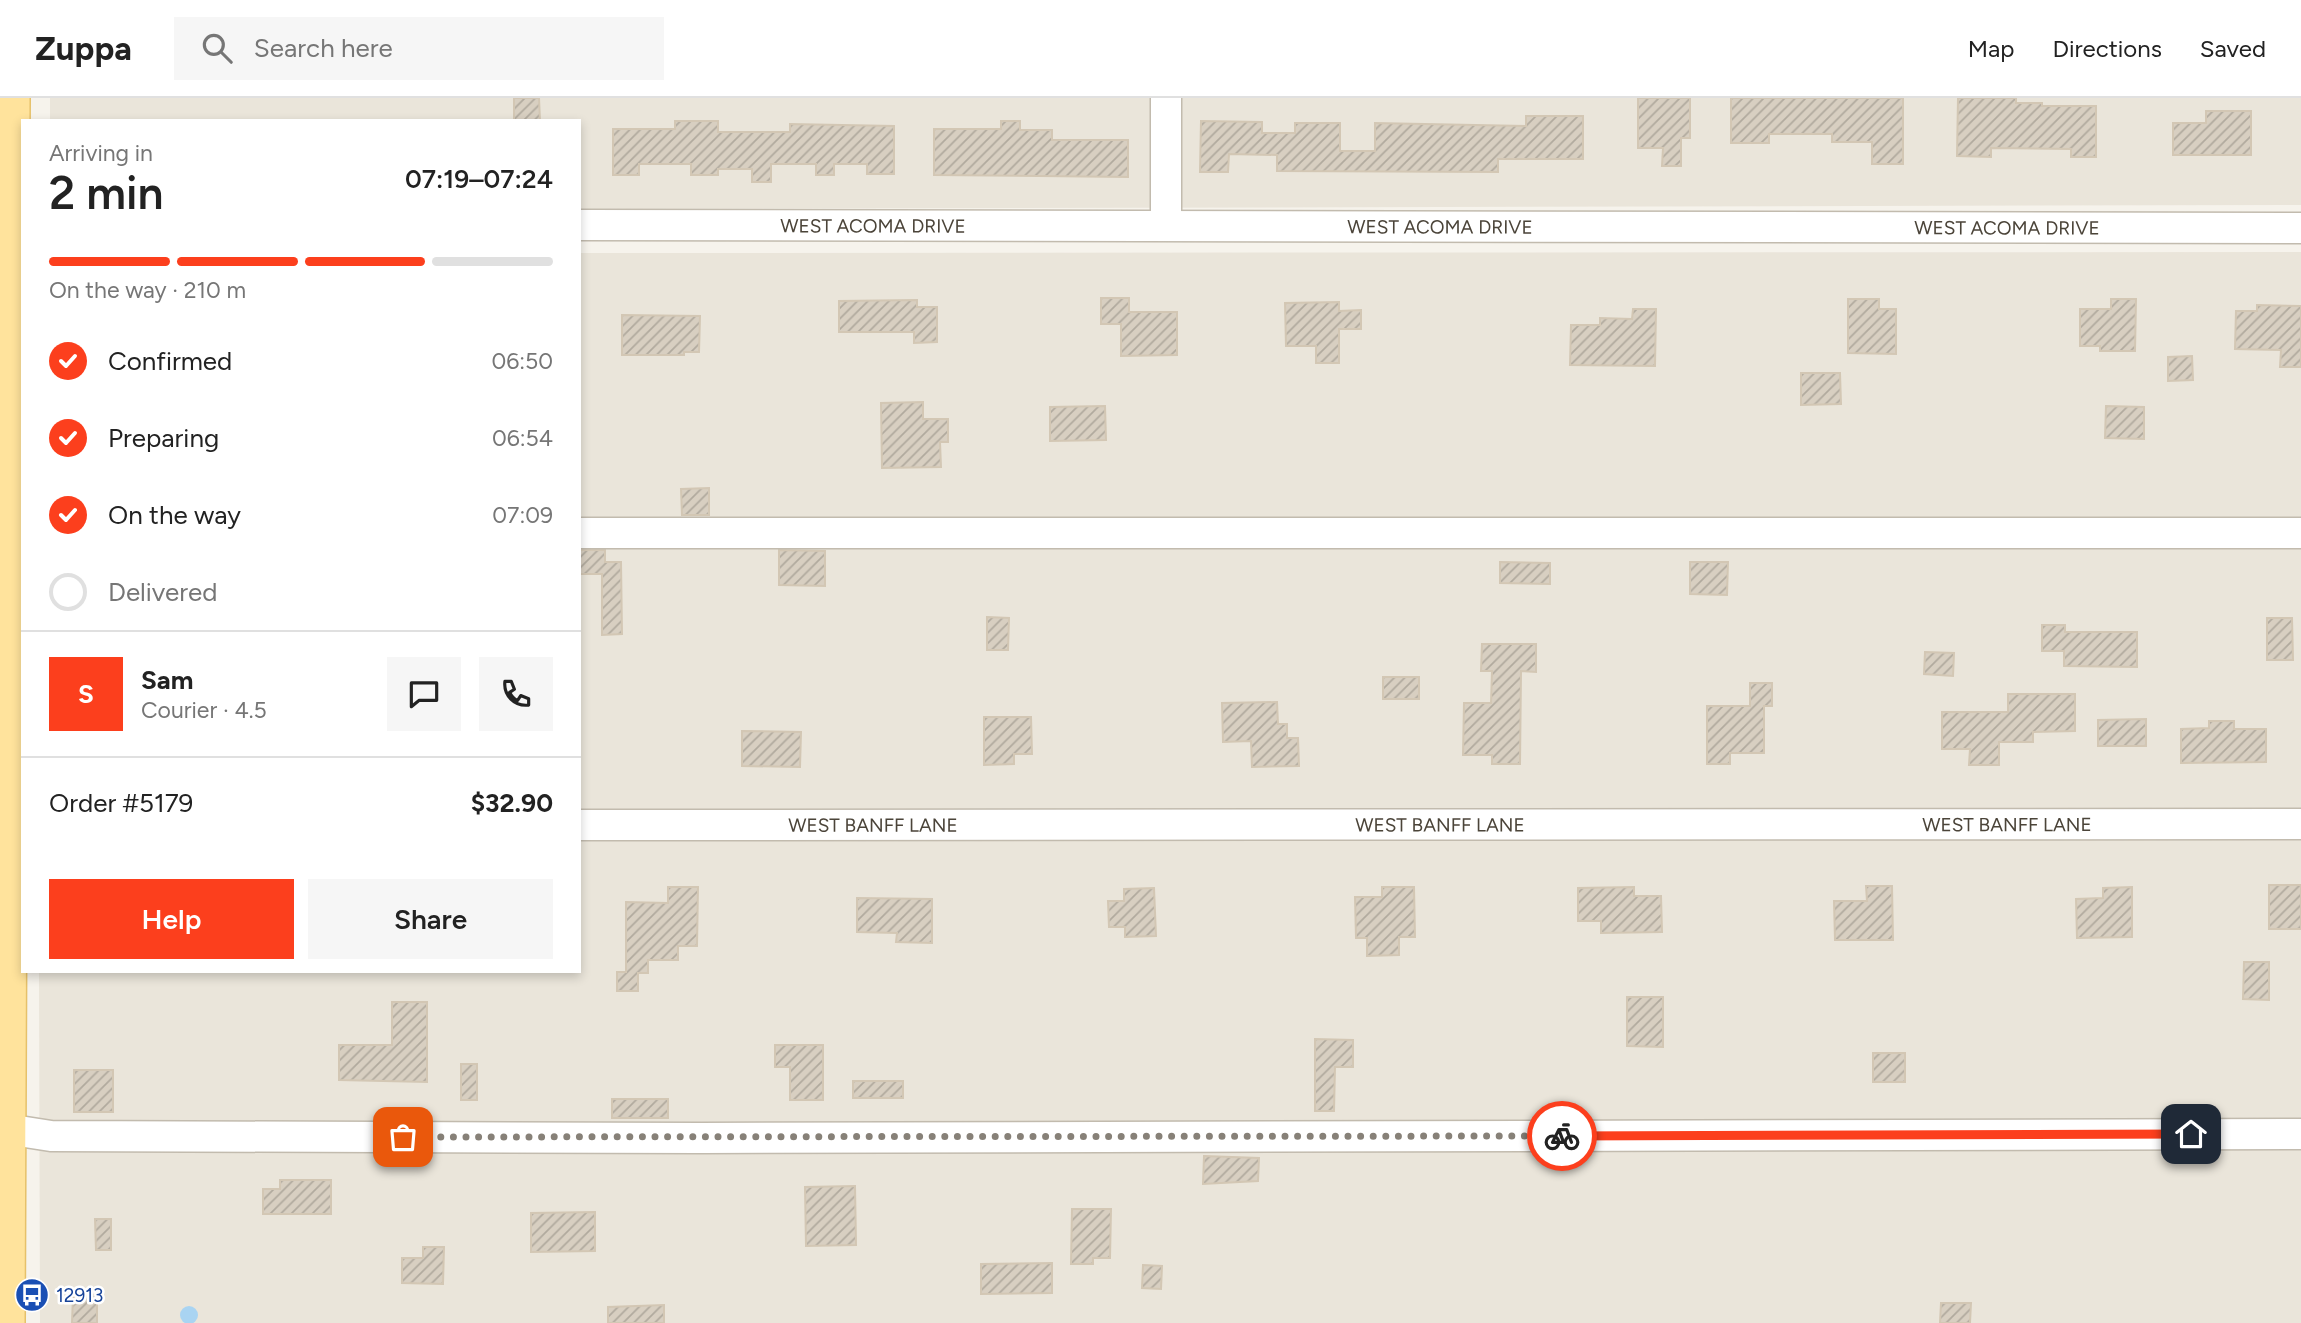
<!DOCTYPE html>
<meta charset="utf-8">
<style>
:root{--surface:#fff;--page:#f6f6f6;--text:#222;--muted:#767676;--line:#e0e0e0;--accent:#fc3f1d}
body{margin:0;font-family:Figtree,sans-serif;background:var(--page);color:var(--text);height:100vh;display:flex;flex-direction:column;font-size:26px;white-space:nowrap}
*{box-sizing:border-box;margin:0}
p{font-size:23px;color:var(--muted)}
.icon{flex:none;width:38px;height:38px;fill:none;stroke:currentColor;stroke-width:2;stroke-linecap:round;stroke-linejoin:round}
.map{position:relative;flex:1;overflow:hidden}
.details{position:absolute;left:21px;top:21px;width:560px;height:854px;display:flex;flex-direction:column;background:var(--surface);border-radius:0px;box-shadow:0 4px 10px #0003}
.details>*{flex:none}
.pin{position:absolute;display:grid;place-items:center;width:60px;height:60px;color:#fff;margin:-30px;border-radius:14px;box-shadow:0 4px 10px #0006}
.courier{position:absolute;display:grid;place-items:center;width:70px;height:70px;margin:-35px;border:5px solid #fc3f1d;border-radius:50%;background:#fff;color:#222;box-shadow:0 2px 9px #0007}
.head em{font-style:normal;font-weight:600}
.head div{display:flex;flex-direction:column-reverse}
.head{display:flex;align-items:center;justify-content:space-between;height:119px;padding:0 28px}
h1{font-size:46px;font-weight:600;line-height:52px}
.bar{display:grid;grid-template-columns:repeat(4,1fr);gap:10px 7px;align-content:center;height:84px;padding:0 28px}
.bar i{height:9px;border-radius:5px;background:var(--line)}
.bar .active{background:var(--accent)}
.bar p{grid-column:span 4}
.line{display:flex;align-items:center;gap:18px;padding:0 28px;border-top:2px solid var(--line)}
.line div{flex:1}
.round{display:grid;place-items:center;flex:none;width:74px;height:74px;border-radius:0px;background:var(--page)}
ol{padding:0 28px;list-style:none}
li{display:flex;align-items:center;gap:21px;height:77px}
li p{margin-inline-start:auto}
li .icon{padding:7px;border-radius:50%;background:var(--accent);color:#fff;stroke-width:4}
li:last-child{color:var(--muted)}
li i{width:38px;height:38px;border:4px solid var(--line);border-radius:50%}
.action{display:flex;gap:14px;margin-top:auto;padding:14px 28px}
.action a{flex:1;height:80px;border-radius:0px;background:var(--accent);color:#fff;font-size:28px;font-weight:600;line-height:80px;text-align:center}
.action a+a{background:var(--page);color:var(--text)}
header{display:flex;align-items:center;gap:42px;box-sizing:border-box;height:98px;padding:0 35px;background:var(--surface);border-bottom:2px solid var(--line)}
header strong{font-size:33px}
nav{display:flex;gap:38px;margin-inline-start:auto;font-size:24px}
.search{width:490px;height:63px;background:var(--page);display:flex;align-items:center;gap:18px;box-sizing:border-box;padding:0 24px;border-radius:0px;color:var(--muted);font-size:26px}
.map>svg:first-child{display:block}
.residential{fill:#eae5da}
.water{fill:#a9d4f2}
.building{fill:url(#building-hatch);stroke:#d3c7b4;stroke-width:2}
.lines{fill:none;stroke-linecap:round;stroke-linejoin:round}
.minor-casing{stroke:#c2bbae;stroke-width:33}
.major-casing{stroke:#e6c16a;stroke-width:40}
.minor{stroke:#fff;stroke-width:30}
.major{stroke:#ffe39c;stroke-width:37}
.done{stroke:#878178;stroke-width:7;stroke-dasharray:0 12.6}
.route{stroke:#fc3f1d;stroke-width:9}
.labels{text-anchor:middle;stroke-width:5;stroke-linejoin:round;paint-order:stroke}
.street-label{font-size:19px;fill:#4b4439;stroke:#fff}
.transit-label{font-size:19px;fill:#164399;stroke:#fff;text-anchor:start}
</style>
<header>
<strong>Zuppa</strong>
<div class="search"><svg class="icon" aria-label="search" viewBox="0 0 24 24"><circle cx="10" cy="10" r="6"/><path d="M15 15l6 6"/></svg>Search here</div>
<nav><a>Map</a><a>Directions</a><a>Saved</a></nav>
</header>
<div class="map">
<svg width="2301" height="1225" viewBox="0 0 2301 1225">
<defs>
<pattern id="building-hatch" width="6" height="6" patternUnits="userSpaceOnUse" patternTransform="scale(1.75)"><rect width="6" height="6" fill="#d8cfc1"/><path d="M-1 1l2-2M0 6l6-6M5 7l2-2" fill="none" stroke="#b1aa9e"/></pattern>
</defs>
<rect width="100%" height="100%" fill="#f6f3ec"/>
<g class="residential">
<path d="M50,0h2251v107l-1722,4v-88h-529z"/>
<path d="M2301,154v1071h-2261l-1,-352h540v-718z"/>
</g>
<circle class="water" cx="189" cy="1217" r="9"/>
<g class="building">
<path d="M514,0h25l1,23h-26z"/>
<path d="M1638,0h52v40h-9v28h-19l1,-18h-25z"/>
<path d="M1731,0h172v66h-31v-22h-40v-8h-63v9h-38z"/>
<path d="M1958,0h58v5h26v3h54v51h-25v-8l-80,-1v9l-34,-1z"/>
<path d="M2206,13h45v44h-78v-32h33z"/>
<path d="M1526,18h57v43h-85v13l-221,-1v-16l-48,-1 -1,18h-28l1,-51 61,1v11h33v-10h45v28h35v-28l151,3z"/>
<path d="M675,23h43v11h72v-8l104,2v48h-27v-10h-33v11h-18v-11h-45v18h-19v-13h-34v6h-27v-11h-52v11h-26v-46h62z"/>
<path d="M1001,23h19v9h32v10h76v37l-194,-2v-46h67z"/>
<path d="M1101,200h28v14h48v43l-56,1v-32h-20z"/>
<path d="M1848,201h31v10h17v45l-48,-1z"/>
<path d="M2111,201h25l-1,52h-35v-5h-20v-37h31z"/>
<path d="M917,202v7h20v35l-23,1v-11h-75v-31z"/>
<path d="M1339,204v9l22,-1v19h-22v34h-23v-17h-30l-1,-43z"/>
<path d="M2257,207l44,1v61h-21l1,-17 -46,-1 1,-38h21z"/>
<path d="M1633,211h23l-1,57 -85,-1 1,-40h29v-7l32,1z"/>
<path d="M622,217l78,1 -1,36h-15v3h-62z"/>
<path d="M2192,258l1,24 -25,1v-24z"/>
<path d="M1801,275h39l1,31 -40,1z"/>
<path d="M923,304v17h25v23h-8l1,25 -59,1 -1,-65z"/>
<path d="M1105,308l1,34 -56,1v-34z"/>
<path d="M2106,308l38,1v32l-39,-1z"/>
<path d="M709,390v27h-27l-1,-26z"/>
<path d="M579,452h26v12h16l1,72 -20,1v-61h-23z"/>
<path d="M779,452l46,1v35l-46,-1z"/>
<path d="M1500,464l50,1v21l-50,-1z"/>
<path d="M1690,464h38l-1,33 -37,-1z"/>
<path d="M987,519l22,1 -1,32h-21z"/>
<path d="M2267,520h25l1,42h-26z"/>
<path d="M2042,527h23v7h72v35l-73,-1v-15h-22z"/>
<path d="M1482,546h54v28l-15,-1 -1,93h-28v-9h-29l1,-52h27l1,-32h-11z"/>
<path d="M1925,554l29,1 -1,23 -29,-2z"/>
<rect x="1383" y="579" width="36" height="22"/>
<path d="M1750,585h22v23h-8v47h-34v11h-23v-58h43z"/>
<path d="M2008,596h67v37l-42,1v10h-34v23h-30l1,-16h-28v-37h66z"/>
<path d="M1277,604l1,22h9v14h11l1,28 -47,1 -1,-26 -28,1 -1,-39z"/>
<path d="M984,619h47l1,37h-18v10l-30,1z"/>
<path d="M2146,621v27h-48v-26z"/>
<path d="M2209,623h25v8h32v33l-85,1v-34l28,-1z"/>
<path d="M742,633l59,1 -1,35 -58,-1z"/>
<rect x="2269" y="787" width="32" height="44"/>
<path d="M1866,788h26l1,54h-58l-1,-39h33z"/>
<path d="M668,789h30l-1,59h-19v14h-30v13h-10v18h-21v-19h9v-70l42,1z"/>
<path d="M1382,789h32l1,50h-16v18l-32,1v-18h-11l-1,-41h27z"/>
<path d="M1634,789v9h27l1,36 -61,1v-12h-23v-33z"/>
<path d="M2132,789v50l-55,1 -1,-39 27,-1v-10z"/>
<path d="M1154,790l2,48 -31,1v-10h-16l-1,-26h16v-12z"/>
<path d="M857,800l75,1v44l-36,-1 1,-9 -40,-1z"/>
<path d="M2244,864h25v38l-26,-1z"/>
<path d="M1627,899h36v50l-36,-1z"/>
<path d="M392,904h35v80l-88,-2v-35h53z"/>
<path d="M1315,941l38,1v27h-18l-1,44h-19z"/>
<path d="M775,947h48v55h-33v-33h-15z"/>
<rect x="1873" y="955" width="32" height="29"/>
<rect x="461" y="966" width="16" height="36"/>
<rect x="74" y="972" width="39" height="42"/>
<rect x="853" y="983" width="50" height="17"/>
<rect x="612" y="1001" width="56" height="19"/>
<path d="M1204,1058l55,2 -1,23 -55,3z"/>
<path d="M280,1082h51v34h-68v-25h17z"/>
<path d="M855,1088l1,59 -50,1 -1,-59z"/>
<path d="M1072,1111h39l-1,49h-17v6h-22z"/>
<path d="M595,1114v39l-64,1v-39z"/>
<path d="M95,1121h16v31h-15z"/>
<path d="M423,1149h21l-1,37 -41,-1v-25h21z"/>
<path d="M1052,1165v30l-71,1v-30z"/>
<path d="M1143,1167l19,1 -1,23 -19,-1z"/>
<path d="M73,1197h24v28h-25z"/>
<path d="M1941,1205h30l-1,20h-30z"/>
<path d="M664,1207v18h-56v-16z"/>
</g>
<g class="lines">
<g class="minor-casing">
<g id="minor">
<path id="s1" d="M579,127l1722,3"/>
<path d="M1166,127v-127"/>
<path d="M579,435h1722"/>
<path id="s2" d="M579,727l1722,-1"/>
<path d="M0,1030l51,8 650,2 1600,-4"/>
</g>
</g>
<g class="major-casing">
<path id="major" d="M6,1225l5,-1225"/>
</g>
<use href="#minor" class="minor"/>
<use href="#major" class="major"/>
</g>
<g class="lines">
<path class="done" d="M403,1039l1159,-1"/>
<path class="route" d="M1562,1038l629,-2"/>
</g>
<defs>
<g id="bus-disc" transform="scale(1.75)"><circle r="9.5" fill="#1a4fb4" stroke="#fff"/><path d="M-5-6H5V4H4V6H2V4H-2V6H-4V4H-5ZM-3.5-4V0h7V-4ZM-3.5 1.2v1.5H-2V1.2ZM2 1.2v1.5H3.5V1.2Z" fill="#fff"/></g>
</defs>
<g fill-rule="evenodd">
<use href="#bus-disc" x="32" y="1197"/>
</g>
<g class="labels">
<g class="street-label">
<text dy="7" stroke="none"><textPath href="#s1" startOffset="294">WEST ACOMA DRIVE</textPath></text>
<text dy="7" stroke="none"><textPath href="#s1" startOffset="861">WEST ACOMA DRIVE</textPath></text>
<text dy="7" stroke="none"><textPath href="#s1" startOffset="1428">WEST ACOMA DRIVE</textPath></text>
<text dy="7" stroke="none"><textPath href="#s2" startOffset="861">WEST BANFF LANE</textPath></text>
<text dy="7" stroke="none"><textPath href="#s2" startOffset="1428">WEST BANFF LANE</textPath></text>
<text dy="7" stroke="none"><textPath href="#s2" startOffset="294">WEST BANFF LANE</textPath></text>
</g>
<g class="transit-label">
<text x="56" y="1204">12913</text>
</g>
</g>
</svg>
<div class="pin" style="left:403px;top:1039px;background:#ea580c"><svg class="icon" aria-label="bag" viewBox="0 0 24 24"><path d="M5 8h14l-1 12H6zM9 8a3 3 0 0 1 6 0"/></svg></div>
<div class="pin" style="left:2191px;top:1036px;background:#1f2937"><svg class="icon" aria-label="home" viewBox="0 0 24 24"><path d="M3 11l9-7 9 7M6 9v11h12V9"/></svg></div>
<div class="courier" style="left:1562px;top:1038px"><svg class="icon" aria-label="bike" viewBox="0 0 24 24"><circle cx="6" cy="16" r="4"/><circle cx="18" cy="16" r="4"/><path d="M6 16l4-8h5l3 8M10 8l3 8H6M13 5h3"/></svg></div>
<section class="details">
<div class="head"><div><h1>2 min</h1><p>Arriving in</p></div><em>07:19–07:24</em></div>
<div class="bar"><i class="active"></i><i class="active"></i><i class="active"></i><i></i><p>On the way · 210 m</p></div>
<ol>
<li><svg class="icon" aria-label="check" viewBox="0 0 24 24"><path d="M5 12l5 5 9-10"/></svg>Confirmed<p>06:50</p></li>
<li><svg class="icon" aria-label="check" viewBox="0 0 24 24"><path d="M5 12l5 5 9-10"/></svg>Preparing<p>06:54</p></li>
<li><svg class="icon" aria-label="check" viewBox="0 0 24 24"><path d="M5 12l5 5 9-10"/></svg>On the way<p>07:09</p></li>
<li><i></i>Delivered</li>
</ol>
<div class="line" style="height:126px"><b class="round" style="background:var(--accent);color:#fff">S</b><div><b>Sam</b><p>Courier · 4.5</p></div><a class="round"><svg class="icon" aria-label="chat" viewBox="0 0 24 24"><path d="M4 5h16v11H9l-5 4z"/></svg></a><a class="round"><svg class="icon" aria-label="phone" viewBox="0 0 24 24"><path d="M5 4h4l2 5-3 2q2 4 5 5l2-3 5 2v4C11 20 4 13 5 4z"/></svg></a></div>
<div class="line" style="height:91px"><div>Order #5179</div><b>$32.90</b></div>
<div class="action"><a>Help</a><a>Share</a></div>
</section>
</div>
